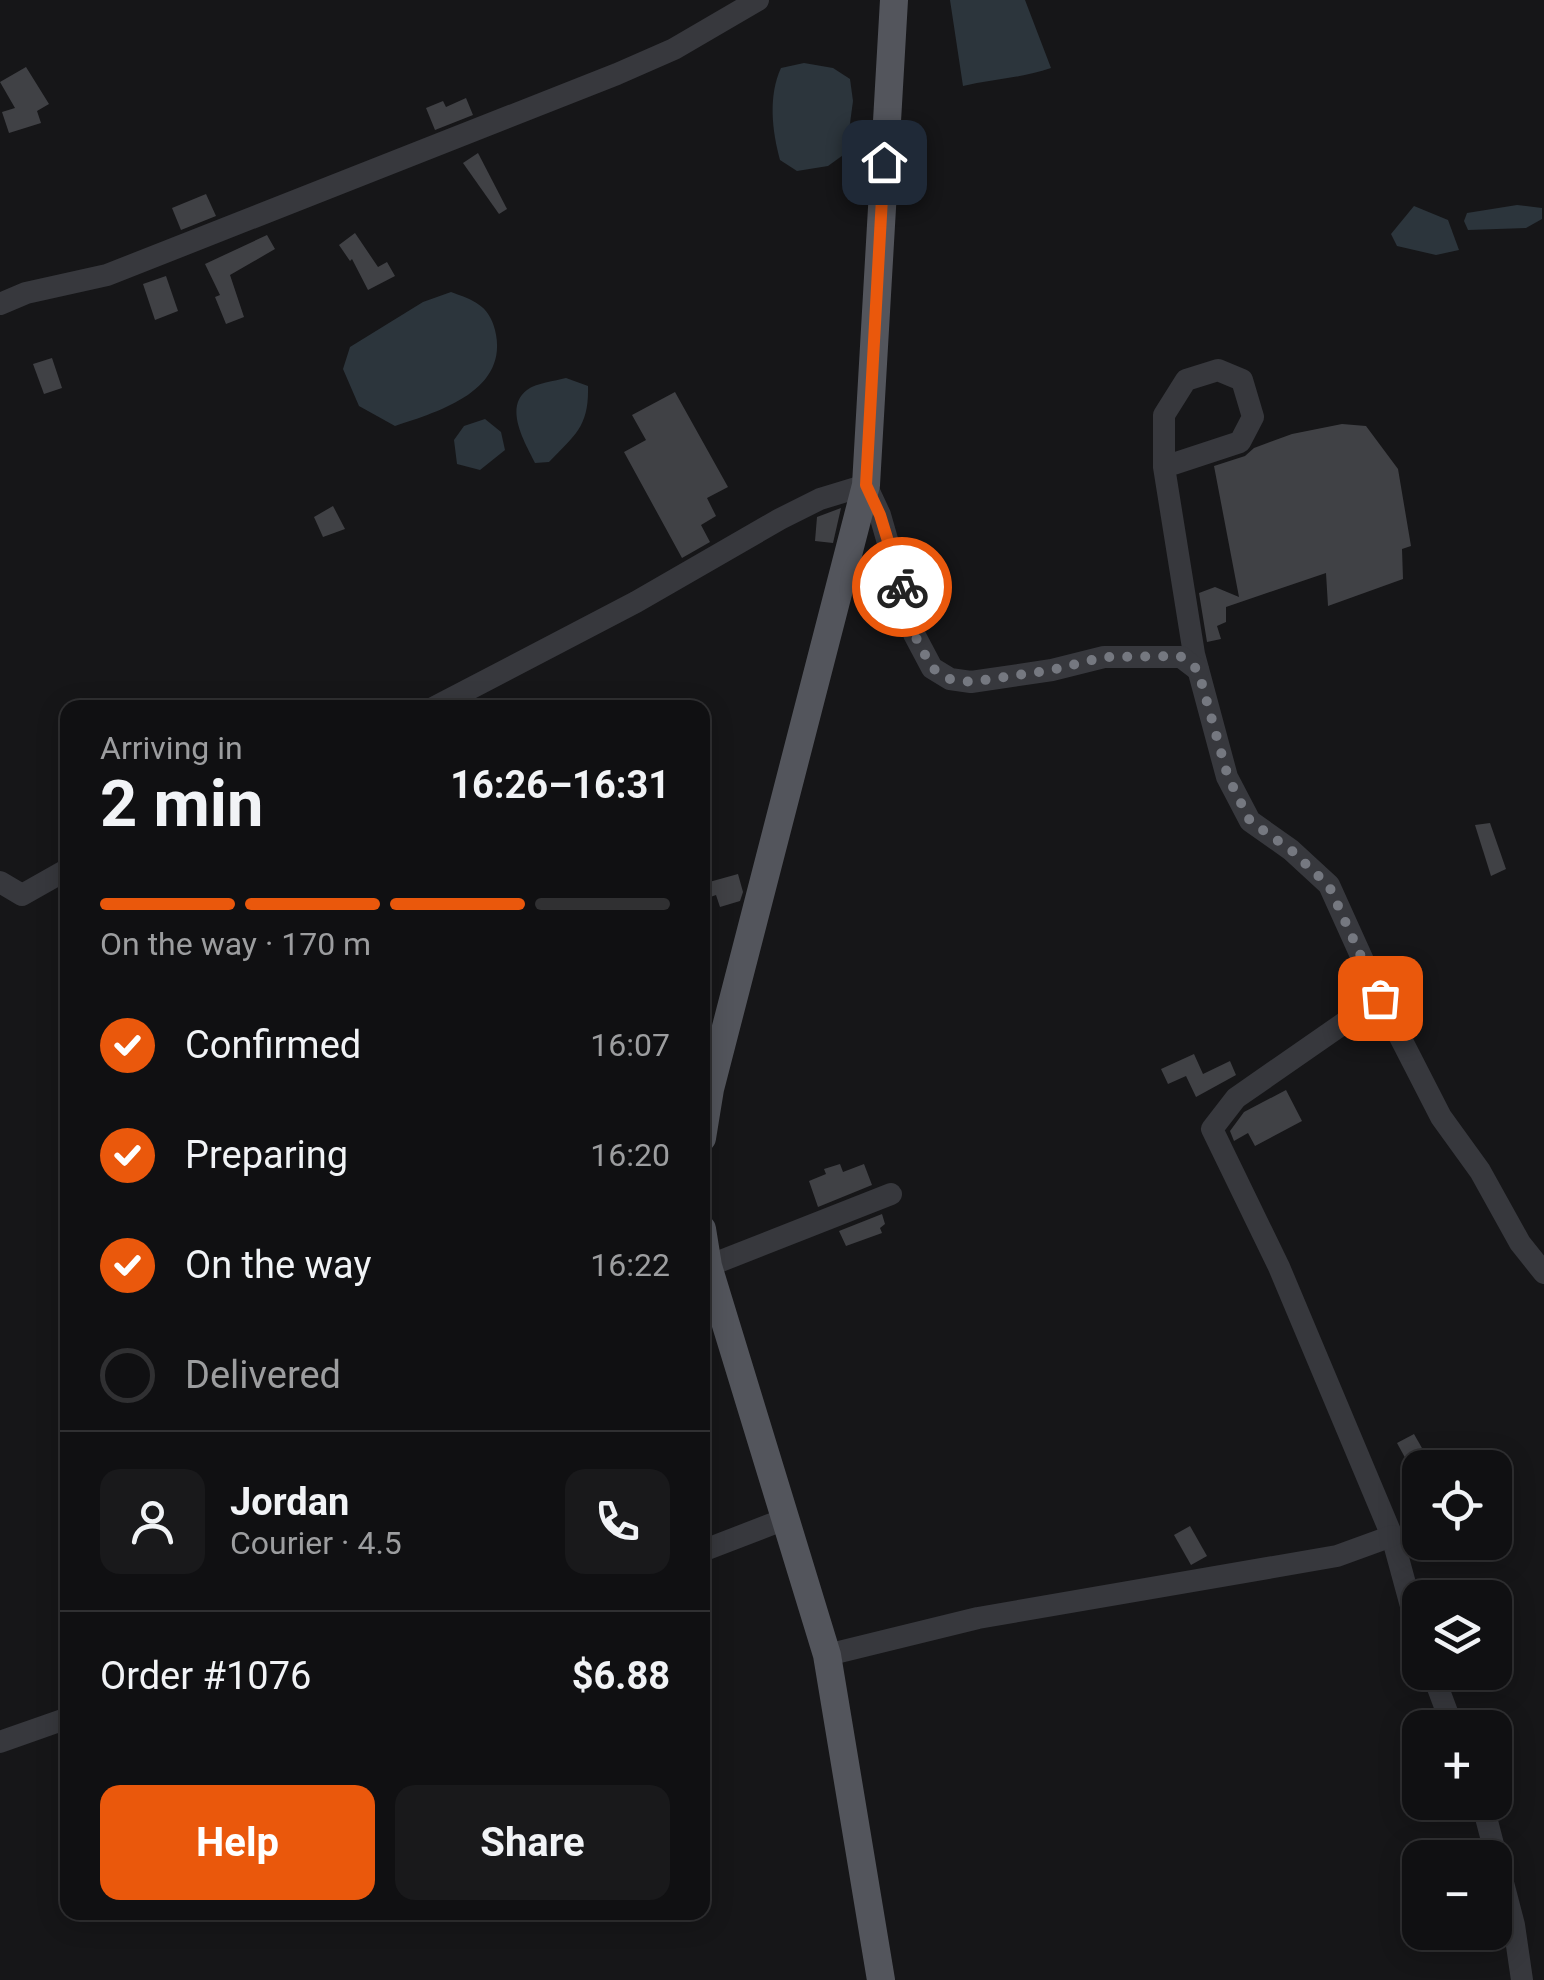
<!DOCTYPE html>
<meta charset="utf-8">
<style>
:root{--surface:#101012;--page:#19191b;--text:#f1f3f6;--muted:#9c9d9f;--line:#303032;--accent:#ea580c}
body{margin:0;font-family:Roboto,sans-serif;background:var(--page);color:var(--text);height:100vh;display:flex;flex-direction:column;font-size:38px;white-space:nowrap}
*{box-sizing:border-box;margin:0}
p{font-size:32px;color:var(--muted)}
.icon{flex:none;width:55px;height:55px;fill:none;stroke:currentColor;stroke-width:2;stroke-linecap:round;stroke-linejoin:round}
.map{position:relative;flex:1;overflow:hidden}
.sheet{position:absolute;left:60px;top:700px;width:650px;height:1220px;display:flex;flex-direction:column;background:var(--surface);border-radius:20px;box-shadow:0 5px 25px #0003,0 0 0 2px var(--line)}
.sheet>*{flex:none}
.tools{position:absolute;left:1402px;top:1450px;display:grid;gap:20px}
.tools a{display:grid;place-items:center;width:110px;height:110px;border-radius:20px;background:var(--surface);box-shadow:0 5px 25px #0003,0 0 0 2px var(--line);font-size:50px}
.pin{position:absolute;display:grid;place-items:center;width:85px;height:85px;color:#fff;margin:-42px;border-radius:20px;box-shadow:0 5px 15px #0006}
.courier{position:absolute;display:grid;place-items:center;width:100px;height:100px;margin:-50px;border:8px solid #ea580c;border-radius:50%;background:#fff;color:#222;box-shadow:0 2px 12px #0007}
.overview em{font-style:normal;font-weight:700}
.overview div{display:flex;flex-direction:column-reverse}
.overview{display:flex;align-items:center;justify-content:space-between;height:170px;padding:0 40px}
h1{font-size:65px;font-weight:700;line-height:75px}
.bar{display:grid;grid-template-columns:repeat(4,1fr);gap:15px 10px;align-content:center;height:120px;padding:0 40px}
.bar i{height:12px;border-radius:8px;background:var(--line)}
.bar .selected{background:var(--accent)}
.bar p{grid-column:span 4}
.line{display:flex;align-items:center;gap:25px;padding:0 40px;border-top:2px solid var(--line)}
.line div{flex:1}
.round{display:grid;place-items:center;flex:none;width:105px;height:105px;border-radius:20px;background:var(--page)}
ol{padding:0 40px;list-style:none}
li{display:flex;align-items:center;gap:30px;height:110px}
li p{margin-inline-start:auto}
li .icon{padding:10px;border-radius:50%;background:var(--accent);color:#fff;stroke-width:4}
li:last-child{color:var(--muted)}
li i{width:55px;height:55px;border:5px solid var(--line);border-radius:50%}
.button{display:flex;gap:20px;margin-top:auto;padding:20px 40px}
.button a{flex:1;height:115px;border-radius:20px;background:var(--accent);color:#fff;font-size:40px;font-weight:700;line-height:115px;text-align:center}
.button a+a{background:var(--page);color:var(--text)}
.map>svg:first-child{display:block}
.water{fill:#2c353c}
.building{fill:#404145}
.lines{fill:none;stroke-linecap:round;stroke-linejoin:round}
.minor{stroke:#37383d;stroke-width:22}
.major{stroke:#53555c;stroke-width:28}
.done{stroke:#757880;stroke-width:10;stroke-dasharray:0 18}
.route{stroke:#ea580c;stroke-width:12}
</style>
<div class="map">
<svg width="1544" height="1980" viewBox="0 0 1544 1980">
<rect width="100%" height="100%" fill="#161618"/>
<g class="water">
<path d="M950,0h75l26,68c-29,10 -58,11 -88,18z"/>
<path d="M804,63l29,5 17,11 3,22 -7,52 -18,13 -31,5 -17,-11c-8,-29 -12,-64 1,-92z"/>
<path d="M1517,205l25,3v11l-16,9 -58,2 -4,-9 3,-8z"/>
<path d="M1414,206l34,14 11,30 -23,5 -39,-9 -6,-12z"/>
<path d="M451,292c22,8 38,13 44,38 15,60 -54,81 -100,96l-36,-20 -16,-37 7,-22 73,-45z"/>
<path d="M566,378l22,8c1,40 -12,48 -39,76l-14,1c-9,-19 -32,-55 -8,-73 9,-7 28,-9 39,-12z"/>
<path d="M485,419l16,13 4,18 -25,20 -23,-6 -3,-24 10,-14z"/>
</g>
<g class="building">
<path d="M26,67l23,37 -12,7 4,12 -32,10 -7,-21 13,-4 -15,-26z"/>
<path d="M466,98l7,17 -38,15 -9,-22 17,-7 3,6z"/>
<path d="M478,153l29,56 -8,5 -36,-51z"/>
<path d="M206,194l10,22 -35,14 -9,-22z"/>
<path d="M355,233l23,34 9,-5 8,14 -27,14 -16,-31 -2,2 -11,-16z"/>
<path d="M267,235l8,14 -45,26 14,42 -18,7 -11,-27 5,-2 -15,-31z"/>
<path d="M166,276l12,35 -23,9 -12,-36z"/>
<path d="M52,358l10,30 -18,6 -11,-30z"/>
<path d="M675,392l53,95 -21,11 9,18 -15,9 9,17 -28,16 -58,-106 22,-12 -14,-25z"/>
<path d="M1342,424l24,2 32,43 13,77 -9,3 1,30 -75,27 -2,-33 -100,34v15l-9,4 4,13 -14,3 -8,-49 16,-6 24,10 -25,-131 31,-10 9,-8 38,-14z"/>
<path d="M333,506l12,23 -22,8 -9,-20z"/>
<path d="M841,508l-8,35 -18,-2 2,-24z"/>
<path d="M1490,823l16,46 -15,7 -16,-51z"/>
<path d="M738,874l5,18 -3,9 -20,6 -4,-12 -14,5v-16z"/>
<path d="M1194,1054l9,20 27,-13 6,14 -40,22 -10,-21 -18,8 -7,-15z"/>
<path d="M1286,1090l16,31 -47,25 -7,-13 -14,8 -4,-10 14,-19z"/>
<path d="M840,1164l3,8 21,-8 8,21 -54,22 -9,-26 17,-7 -2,-5z"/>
<path d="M882,1214l3,10 -5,4 2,5 -36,13 -7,-15z"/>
<path d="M1414,1434l17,30 -17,10 -17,-31z"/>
<path d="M1190,1526l17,30 -16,9 -17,-30z"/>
</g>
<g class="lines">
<g class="minor">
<path d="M0,304l26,-11 81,-18 510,-201 57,-25 84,-49"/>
<path d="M1164,467l76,-25 13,-25 -11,-37 -24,-10 -32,10 -22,35v52l30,187 33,123 23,44 41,29 38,35 51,113 61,119 39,54 40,72 24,30"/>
<path d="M433,708l203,-106 144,-83 40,-20 46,-14 14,30 34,119 18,34 18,11 21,3 81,-12 52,-13h77l17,13"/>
<path d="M0,882l22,13 46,-26"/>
<path d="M1380,998l-144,100 -24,31 67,138 113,269 28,103"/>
<path d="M708,1266l183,-72"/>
<path d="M702,1551l83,-32"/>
<path d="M827,1655l151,-37 359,-62 55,-20"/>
<path d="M1432,1672l21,56"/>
<path d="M0,1742l68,-24"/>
<path d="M1482,1802l32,123 8,55"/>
</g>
<g class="major">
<path d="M702,1138l8,-49 156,-604 28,-485"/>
<path d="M702,1229l6,37 119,389 54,325"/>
</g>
</g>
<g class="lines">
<path class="done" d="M902,587l12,47 18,34 18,11 21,3 81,-12 52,-13 76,-1 18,14 30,107 22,44 41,29 38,36 51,112"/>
<path class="route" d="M884,162l-18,323 14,30 22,72"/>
</g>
</svg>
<div class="tools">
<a><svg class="icon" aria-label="locate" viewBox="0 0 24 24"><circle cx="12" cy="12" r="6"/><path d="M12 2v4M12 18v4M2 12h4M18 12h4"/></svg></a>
<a><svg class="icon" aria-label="layers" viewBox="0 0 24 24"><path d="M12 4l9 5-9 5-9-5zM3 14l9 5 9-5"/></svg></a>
<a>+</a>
<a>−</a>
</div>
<div class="pin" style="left:1380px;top:998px;background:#ea580c"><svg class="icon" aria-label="bag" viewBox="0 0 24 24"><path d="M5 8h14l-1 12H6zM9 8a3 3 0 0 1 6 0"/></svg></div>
<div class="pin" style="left:884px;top:162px;background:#1f2937"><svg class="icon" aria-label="home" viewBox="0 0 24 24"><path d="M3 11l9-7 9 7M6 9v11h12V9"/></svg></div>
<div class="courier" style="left:902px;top:587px"><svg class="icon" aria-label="bike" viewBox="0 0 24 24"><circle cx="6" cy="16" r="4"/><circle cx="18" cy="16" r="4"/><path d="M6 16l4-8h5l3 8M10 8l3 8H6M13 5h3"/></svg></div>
<section class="sheet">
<div class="overview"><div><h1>2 min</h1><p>Arriving in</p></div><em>16:26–16:31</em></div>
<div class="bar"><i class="selected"></i><i class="selected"></i><i class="selected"></i><i></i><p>On the way · 170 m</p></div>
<ol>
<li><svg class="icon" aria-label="check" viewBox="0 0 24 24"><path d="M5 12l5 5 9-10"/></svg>Confirmed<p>16:07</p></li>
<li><svg class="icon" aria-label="check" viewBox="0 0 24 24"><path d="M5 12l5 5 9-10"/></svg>Preparing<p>16:20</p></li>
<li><svg class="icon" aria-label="check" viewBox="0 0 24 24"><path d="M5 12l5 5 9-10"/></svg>On the way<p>16:22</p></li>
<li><i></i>Delivered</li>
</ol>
<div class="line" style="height:180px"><a class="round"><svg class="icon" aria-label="person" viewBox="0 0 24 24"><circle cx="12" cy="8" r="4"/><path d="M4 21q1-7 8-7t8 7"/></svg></a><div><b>Jordan</b><p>Courier · 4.5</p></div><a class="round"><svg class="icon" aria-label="phone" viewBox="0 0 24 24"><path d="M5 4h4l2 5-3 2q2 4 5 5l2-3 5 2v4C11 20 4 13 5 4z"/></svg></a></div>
<div class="line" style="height:130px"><div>Order #1076</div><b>$6.88</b></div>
<div class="button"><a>Help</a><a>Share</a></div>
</section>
</div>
